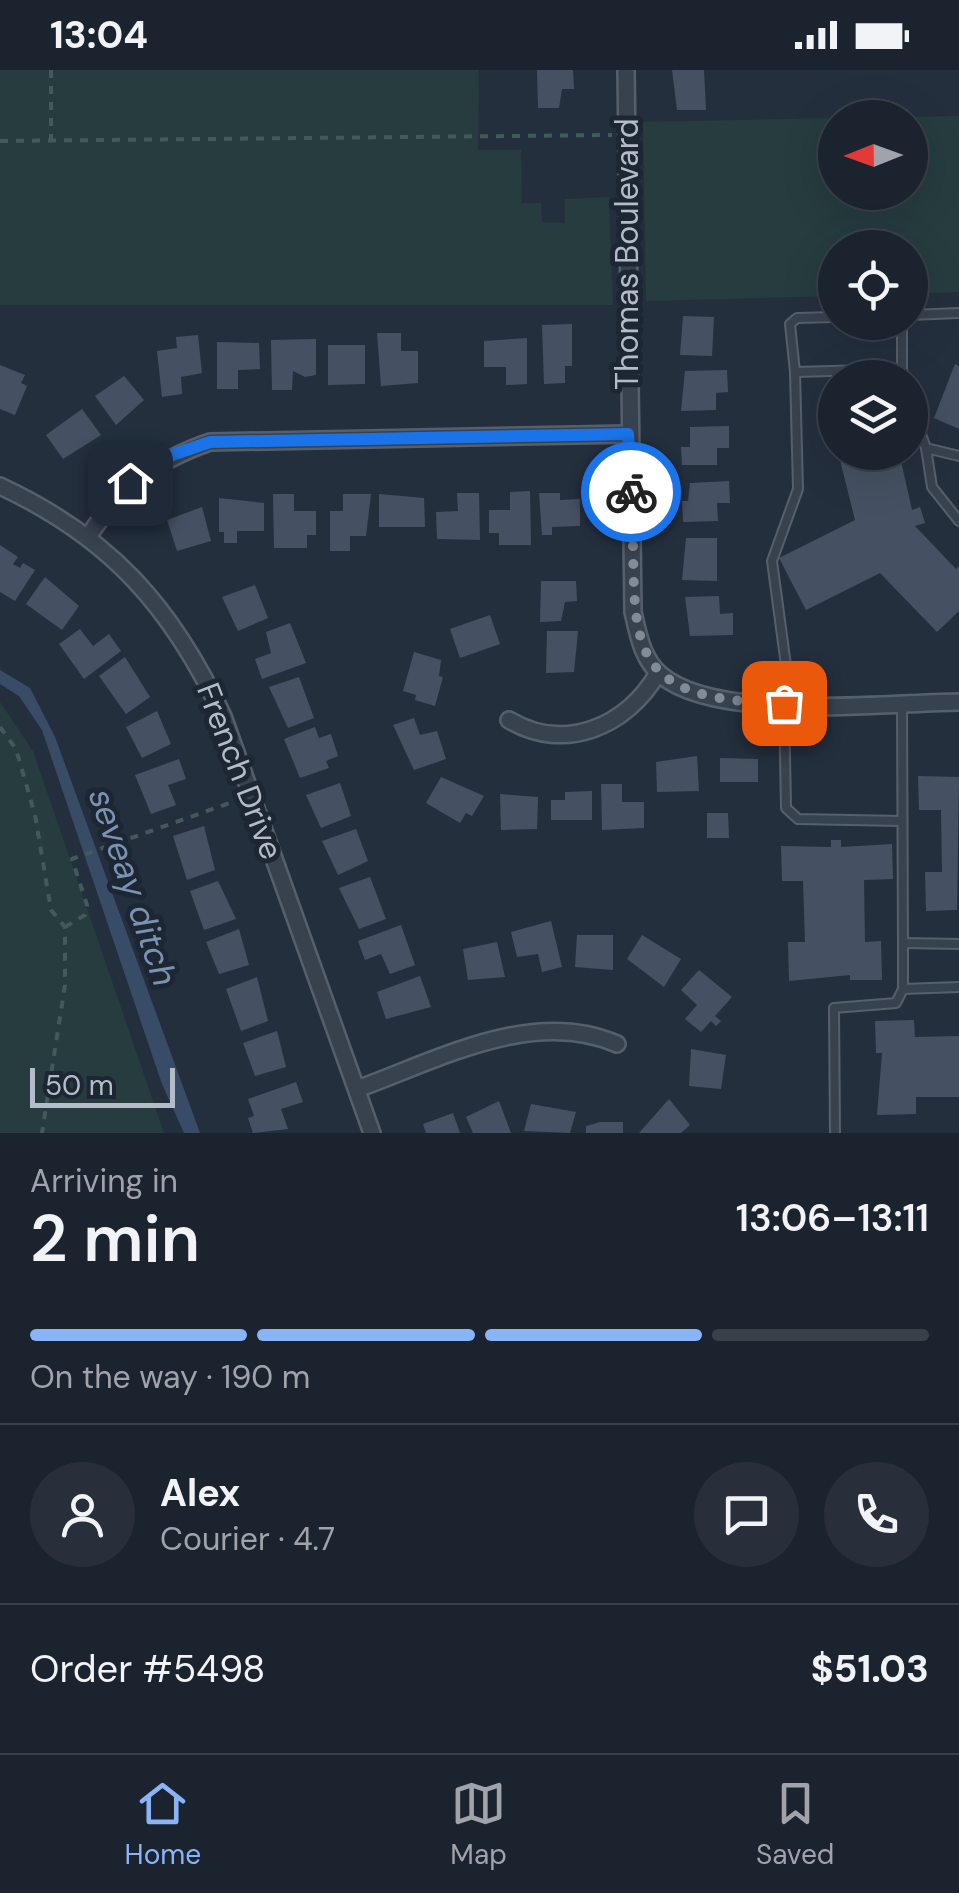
<!DOCTYPE html>
<meta charset="utf-8">
<style>
:root{--surface:#1b232e;--page:#282f3a;--text:#f1f3f6;--muted:#a0a4aa;--line:#39404a;--accent:#8ab4f8}
body{margin:0;font-family:"DM Sans",sans-serif;background:var(--page);color:var(--text);height:100vh;display:flex;flex-direction:column;font-size:38px;white-space:nowrap}
*{box-sizing:border-box;margin:0}
p{font-size:32px;color:var(--muted)}
.icon{flex:none;width:55px;height:55px;fill:none;stroke:currentColor;stroke-width:2;stroke-linecap:round;stroke-linejoin:round}
.map{position:relative;height:1063px;overflow:hidden}
.panel{display:flex;flex-direction:column;background:var(--surface);flex:1}
.panel>*{flex:none}
.needle{width:65px;rotate:269deg}
.fabs{position:absolute;left:818px;top:30px;display:grid;gap:20px}
.fabs a{display:grid;place-items:center;width:110px;height:110px;border-radius:50%;background:var(--surface);box-shadow:0 10px 40px #0002,0 0 0 2px var(--line);font-size:50px}
.scale{position:absolute;left:30px;bottom:25px;width:145px;box-sizing:border-box;padding-left:10px;border:5px solid #b4bcc9;border-top:0;font-size:28px;line-height:35px;white-space:nowrap;color:#b4bcc9;-webkit-text-stroke:8px #1d2633;paint-order:stroke}
.pin{position:absolute;display:grid;place-items:center;width:85px;height:85px;color:#fff;margin:-42px;border-radius:20px;box-shadow:0 5px 15px #0006}
.courier{position:absolute;display:grid;place-items:center;width:100px;height:100px;margin:-50px;border:8px solid #1a73e8;border-radius:50%;background:#fff;color:#222;box-shadow:0 2px 12px #0007}
.summary em{font-style:normal;font-weight:600}
.summary div{display:flex;flex-direction:column-reverse}
.summary{display:flex;align-items:center;justify-content:space-between;height:170px;padding:0 30px}
h1{font-size:65px;font-weight:600;line-height:75px}
.bar{display:grid;grid-template-columns:repeat(4,1fr);gap:15px 10px;align-content:center;height:120px;padding:0 30px}
.bar i{height:12px;border-radius:8px;background:var(--line)}
.bar .current{background:var(--accent)}
.bar p{grid-column:span 4}
.line{display:flex;align-items:center;gap:25px;padding:0 30px;border-top:2px solid var(--line)}
.line div{flex:1}
.round{display:grid;place-items:center;flex:none;width:105px;height:105px;border-radius:52px;background:var(--page)}
.status{display:flex;justify-content:space-between;align-items:center;height:70px;padding:0 50px;background:var(--surface);direction:ltr}
.status svg{height:28px;fill:currentColor}
.dock{display:flex;justify-content:space-around;align-items:center;height:140px;border-top:2px solid var(--line);background:var(--surface);font-size:28px;color:var(--muted)}
.dock a{display:grid;justify-items:center;gap:5px}
.dock .current{color:var(--accent)}
.map>svg:first-child{display:block}
.green{fill:#263c3f}
.water{fill:#394c67}
.building{fill:#455162}
.lines{fill:none;stroke-linecap:round;stroke-linejoin:round}
.service-casing{stroke:#565f6c;stroke-width:12}
.minor-casing{stroke:#565f6c;stroke-width:20}
.path{stroke:#44595c;stroke-width:4;stroke-dasharray:8 8;stroke-linecap:butt}
.service{stroke:#38414e;stroke-width:8}
.minor{stroke:#38414e;stroke-width:15}
.done{stroke:#828b98;stroke-width:10;stroke-dasharray:0 18}
.route{stroke:#1a73e8;stroke-width:12}
.labels{text-anchor:middle;stroke-width:10;stroke-linejoin:round;paint-order:stroke}
.street-label{font-size:32px;fill:#b4bcc9;stroke:#1d2633}
.water-label{font-size:35px;font-style:italic;fill:#7c92b1;stroke:#1d2633}
</style>
<div class="status"><b>13:04</b><svg viewBox="0 0 49 12"><path d="M0 12V9h3v3zM5 12V6h3v6zM10 12V3h3v9zM15 12V0h3v12zM26 1h20v11H26zM47 4h2v5h-2z"/></svg></div>
<div class="map">
<svg width="959" height="1063" viewBox="0 0 959 1063">
<rect width="100%" height="100%" fill="#242f3e"/>
<g class="green">
<path d="M0,0h479l-1,80h43l1,53h19l1,19 23,1v-24l44,-2 4,108h-613z"/>
<path d="M959,46v176l-49,2v-46h-75v48l-189,5 -3,-179 192,-4v74h75v-74l-32,-1z"/>
<path d="M0,632l33,49 131,382h-164z"/>
</g>
<path class="water" d="M0,600l30,18 25,49 145,396h-16l-22,-49 -120,-354 -23,-34 -19,-12z"/>
<g class="building">
<path d="M537,0h36l1,19h-12l-3,19h-21z"/>
<path d="M672,0h32l2,40h-29z"/>
<path d="M683,246l31,1 -2,39 -32,-1z"/>
<path d="M572,254v42h-7v17l-21,1 -2,-59z"/>
<path d="M377,263h24v18h17v32l-37,3z"/>
<path d="M198,265l4,38 -21,4 1,17 -20,3 -5,-46 20,-3 -1,-11z"/>
<path d="M527,268v46l-21,1v-18h-22v-26z"/>
<path d="M316,269v36l-11,2 -12,-6 -1,19h-20l-1,-50z"/>
<path d="M217,272l42,1 1,26 -22,1v19h-21z"/>
<path d="M328,275h37v39l-37,1z"/>
<path d="M955,294l4,2v63l-25,-11z"/>
<path d="M0,295l25,10 -4,8 6,3 -12,29 -15,-6z"/>
<path d="M727,300l1,22 -12,1v17l-35,1 4,-40z"/>
<path d="M124,306l20,24 -28,25 -21,-29z"/>
<path d="M82,339l19,26 -38,24 -17,-24z"/>
<path d="M729,356v22h-12v17h-35l-1,-18h9v-20z"/>
<path d="M838,382h61l13,58 8,-3 5,16 -10,3 41,43 3,-3v45l-22,21 -57,-59 -74,37 -27,-52 76,-38z"/>
<path d="M729,411l1,22h-13l1,18 -35,1 -1,-21h6l2,-18z"/>
<path d="M530,421l1,54h-32v-12h-10v-23h21v-18z"/>
<path d="M457,423h22l1,47 -43,-1 -1,-27 22,-1z"/>
<path d="M539,423h21v7l20,-1v27l-28,1v8h-10z"/>
<path d="M273,424h21v17h22v24h-9v13h-33z"/>
<path d="M343,424h28l-5,42h-16v15h-20v-40h13z"/>
<path d="M379,424l45,4 1,29h-46z"/>
<path d="M219,428l45,5v28h-27v12h-13v-11h-5z"/>
<path d="M202,437l9,34 -34,10 -10,-31z"/>
<path d="M686,468h31v43l-35,-1z"/>
<path d="M0,475l18,12 -5,7 7,4 3,-5 12,7 -20,31 -15,-9z"/>
<path d="M45,507l34,29 -17,24 -36,-26z"/>
<path d="M541,511h35l1,20 -12,1 -4,19 -21,1z"/>
<path d="M255,515l13,33 -30,13 -16,-34z"/>
<path d="M719,526l1,18 13,-1v22l-43,1 -5,-39z"/>
<path d="M490,545l10,29 -40,14 -10,-29z"/>
<path d="M290,553l16,40 -44,16 -7,-20 16,-6 -5,-21z"/>
<path d="M80,559l13,17 16,-12 12,17 -37,28 -25,-35z"/>
<path d="M547,561h31l-4,41 -28,1z"/>
<path d="M414,582l27,8 -2,16 4,1 -8,29 -20,-6 1,-5 -13,-4z"/>
<path d="M125,587l25,40 -24,17 -27,-38z"/>
<path d="M299,607l15,41 -26,10 -19,-41z"/>
<path d="M157,641l14,33 -29,14 -16,-31z"/>
<path d="M414,648l6,17 17,-4 9,28 -32,11 -21,-45z"/>
<path d="M315,657l4,11 12,-4 7,22 -12,5 3,7 -29,10 -16,-39z"/>
<path d="M697,686l2,35 -42,1 -1,-30z"/>
<path d="M720,688l38,1v23h-38z"/>
<path d="M179,689l7,20 -18,6 8,20 -25,9 -16,-39z"/>
<path d="M918,706l41,1 -2,133 -31,1 -1,-39h17l-1,-62h-22z"/>
<path d="M441,707l43,19 -12,20 -6,-3 -6,10 -34,-20z"/>
<path d="M340,713l11,33 -30,12 -15,-33z"/>
<path d="M601,714h21v18h22v26l-42,2z"/>
<path d="M592,721v29h-41v-20h14v-8z"/>
<path d="M500,724l38,3 -1,32 -36,1z"/>
<path d="M707,743h21l1,25h-22z"/>
<path d="M204,756l11,44 -28,10 -14,-44z"/>
<path d="M356,759l12,32 -30,14 -16,-34z"/>
<path d="M831,770h10v7l51,-3 1,35 -29,1 1,62 16,-1 1,39h-32v-5l-61,6 -1,-39h17l-2,-61h-21l-1,-35 50,1z"/>
<path d="M370,807l16,42 -27,10 -20,-41z"/>
<path d="M218,811l18,38 -32,11 -14,-39z"/>
<path d="M551,851l11,46 -20,5 -4,-18 -21,3 -6,-25z"/>
<path d="M401,855l14,40 -25,9 -9,-20 -16,6 -7,-19z"/>
<path d="M239,859l10,36 -30,9 -13,-32z"/>
<path d="M577,865h36v35l-38,-3z"/>
<path d="M642,865l39,24 -17,28 -37,-28z"/>
<path d="M497,872l8,35 -37,3 -5,-31z"/>
<path d="M699,900l33,27 -17,19 6,5 -5,5 -5,-5 -10,11 -16,-13 12,-14 -16,-15z"/>
<path d="M420,906l11,31 -45,12 -9,-27z"/>
<path d="M257,907l11,44 -27,10 -15,-42z"/>
<path d="M914,950l1,17 44,-1v61h-43v17l-39,1 5,-62h-6l-1,-32z"/>
<path d="M277,961l9,36 -31,9 -12,-33z"/>
<path d="M691,979l35,6 -5,34 -32,-3z"/>
<path d="M296,1012l7,20 -22,7 7,20 -35,4 -5,-15 6,-2 -6,-17z"/>
<path d="M669,1029l21,26 -9,8h-42z"/>
<path d="M499,1031l12,32h-38l-7,-16z"/>
<path d="M531,1034l45,8 -6,21 -46,-2z"/>
<path d="M453,1043l7,20h-34l-3,-9z"/>
<path d="M600,1052h23v11h-37v-7z"/>
</g>
<g class="lines">
<g class="service-casing">
<g id="service">
<path d="M910,245l49,-2"/>
<path d="M835,247l-38,1 -7,6 5,48 107,-3 2,9"/>
<path d="M902,299v-47"/>
<path d="M910,334l16,44 6,39 27,34"/>
<path d="M926,378l33,8"/>
<path d="M784,633l2,105 12,11 104,2"/>
<path d="M791,633l-19,-142 26,-72 -3,-117"/>
<path d="M902,634l1,239 56,1"/>
<path d="M903,873v46"/>
<path d="M835,1063l-1,-125 62,-5 7,-14 56,-2"/>
</g>
</g>
<g class="minor-casing">
<g id="minor">
<path d="M626,0l7,542c5,22 9,47 28,63 55,47 224,28 298,27"/>
<path d="M0,416c110,51 172,121 223,230l149,417"/>
<path d="M88,467c32,-49 67,-76 122,-95l418,-8"/>
<path d="M509,650c56,33 117,7 149,-47"/>
<path d="M357,1019c81,-29 176,-82 260,-45"/>
</g>
</g>
<g class="path">
<path d="M51,0v71"/>
<path d="M0,71l612,-6"/>
<path d="M0,657l16,22 19,66 16,95 14,17v58l-23,148"/>
<path d="M65,857l20,-12 2,-10 -15,-46 166,-59"/>
</g>
<use href="#service" class="service"/>
<use href="#minor" class="minor"/>
</g>
<g class="lines">
<path class="done" d="M631,422c9,137 -24,210 153,211"/>
<path class="route" d="M130,413l42,-28 38,-13 418,-8 3,58"/>
</g>
<g class="labels">
<g class="street-label">
<text transform="translate(627 184) rotate(-90)" y="11">Thomas Boulevard</text>
<text transform="translate(240 701) rotate(69)" y="11">French Drive</text>
</g>
<g class="water-label">
<text transform="translate(133 817) rotate(71)" y="12">seveay ditch</text>
</g>
</g>
</svg>
<div class="fabs">
<a><svg class="needle" viewBox="-14 -14 28 28"><path d="M0-13l5 13h-10z" fill="#e53935"/><path d="M0 13l5-13h-10z" fill="#a0a4aa"/></svg></a>
<a><svg class="icon" aria-label="locate" viewBox="0 0 24 24"><circle cx="12" cy="12" r="6"/><path d="M12 2v4M12 18v4M2 12h4M18 12h4"/></svg></a>
<a><svg class="icon" aria-label="layers" viewBox="0 0 24 24"><path d="M12 4l9 5-9 5-9-5zM3 14l9 5 9-5"/></svg></a>
</div>
<div class="scale">50 m</div>
<div class="pin" style="left:784px;top:633px;background:#ea580c"><svg class="icon" aria-label="bag" viewBox="0 0 24 24"><path d="M5 8h14l-1 12H6zM9 8a3 3 0 0 1 6 0"/></svg></div>
<div class="pin" style="left:130px;top:413px;background:#1f2937"><svg class="icon" aria-label="home" viewBox="0 0 24 24"><path d="M3 11l9-7 9 7M6 9v11h12V9"/></svg></div>
<div class="courier" style="left:631px;top:422px"><svg class="icon" aria-label="bike" viewBox="0 0 24 24"><circle cx="6" cy="16" r="4"/><circle cx="18" cy="16" r="4"/><path d="M6 16l4-8h5l3 8M10 8l3 8H6M13 5h3"/></svg></div>
</div>
<section class="panel">
<div class="summary"><div><h1>2 min</h1><p>Arriving in</p></div><em>13:06–13:11</em></div>
<div class="bar"><i class="current"></i><i class="current"></i><i class="current"></i><i></i><p>On the way · 190 m</p></div>
<div class="line" style="height:180px"><a class="round"><svg class="icon" aria-label="person" viewBox="0 0 24 24"><circle cx="12" cy="8" r="4"/><path d="M4 21q1-7 8-7t8 7"/></svg></a><div><b>Alex</b><p>Courier · 4.7</p></div><a class="round"><svg class="icon" aria-label="chat" viewBox="0 0 24 24"><path d="M4 5h16v11H9l-5 4z"/></svg></a><a class="round"><svg class="icon" aria-label="phone" viewBox="0 0 24 24"><path d="M5 4h4l2 5-3 2q2 4 5 5l2-3 5 2v4C11 20 4 13 5 4z"/></svg></a></div>
<div class="line" style="height:130px"><div>Order #5498</div><b>$51.03</b></div>
</section>
<nav class="dock">
<a class="current"><svg class="icon" aria-label="home" viewBox="0 0 24 24"><path d="M3 11l9-7 9 7M6 9v11h12V9"/></svg>Home</a>
<a><svg class="icon" aria-label="map" viewBox="0 0 24 24"><path d="M3 6l6-2 6 2 6-2v14l-6 2-6-2-6 2zM9 4v14M15 6v14"/></svg>Map</a>
<a><svg class="icon" aria-label="saved" viewBox="0 0 24 24"><path d="M7 4h10v16l-5-4-5 4z"/></svg>Saved</a>
</nav>
